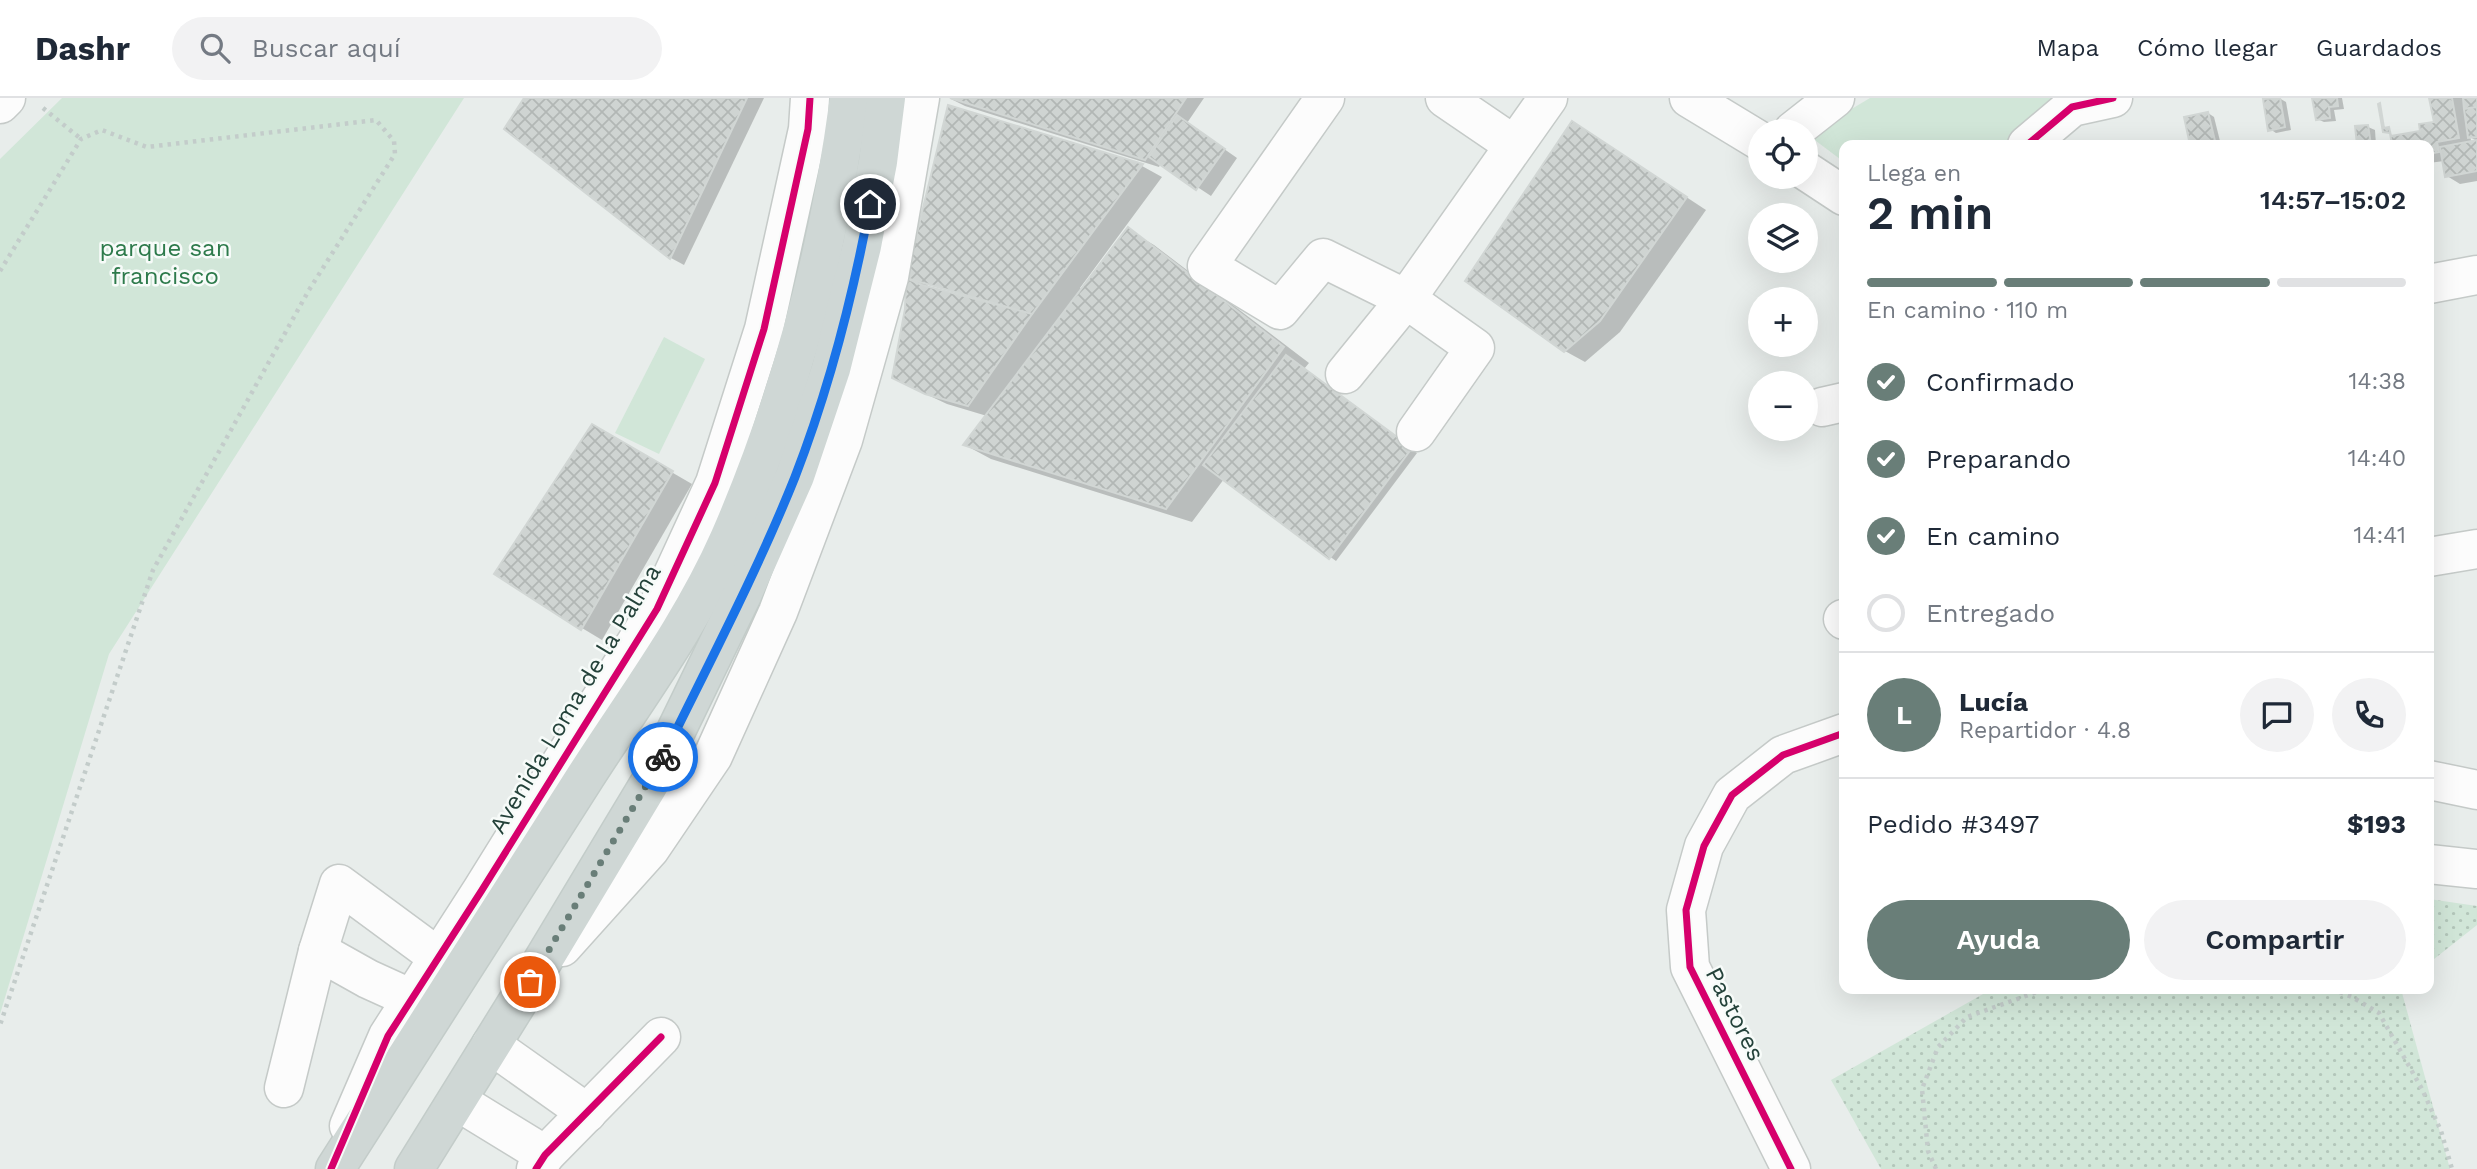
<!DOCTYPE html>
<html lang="es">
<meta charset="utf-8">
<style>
:root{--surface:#fff;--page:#f2f2f3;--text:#1f2937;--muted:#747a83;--line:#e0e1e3;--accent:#697e78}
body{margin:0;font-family:"Work Sans",sans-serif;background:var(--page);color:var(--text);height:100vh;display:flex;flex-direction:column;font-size:26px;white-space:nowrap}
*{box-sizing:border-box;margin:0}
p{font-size:23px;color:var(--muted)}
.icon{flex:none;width:38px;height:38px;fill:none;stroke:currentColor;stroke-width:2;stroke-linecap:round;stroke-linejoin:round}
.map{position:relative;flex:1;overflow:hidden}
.panel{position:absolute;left:1839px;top:42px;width:595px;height:854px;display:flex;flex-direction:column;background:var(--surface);border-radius:14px;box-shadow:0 7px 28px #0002}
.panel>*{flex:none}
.tools{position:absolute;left:1748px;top:21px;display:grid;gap:14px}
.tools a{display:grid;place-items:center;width:70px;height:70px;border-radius:50%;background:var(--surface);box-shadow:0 7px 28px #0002;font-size:35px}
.pin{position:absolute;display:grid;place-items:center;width:60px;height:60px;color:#fff;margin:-30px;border:4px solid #fff;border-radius:50%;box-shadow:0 2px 7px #0007}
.courier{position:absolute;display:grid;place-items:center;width:70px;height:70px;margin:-35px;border:5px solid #1a73e8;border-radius:50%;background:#fff;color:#222;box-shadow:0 2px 9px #0007}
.summary em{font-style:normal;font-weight:600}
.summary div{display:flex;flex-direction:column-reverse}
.summary{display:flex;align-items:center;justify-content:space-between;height:119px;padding:0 28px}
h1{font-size:46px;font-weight:600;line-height:52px}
.bar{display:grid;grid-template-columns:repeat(4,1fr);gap:10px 7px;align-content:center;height:84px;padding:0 28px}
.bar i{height:9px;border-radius:5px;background:var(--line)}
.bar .current{background:var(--accent)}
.bar p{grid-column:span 4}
.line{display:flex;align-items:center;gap:18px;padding:0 28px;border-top:2px solid var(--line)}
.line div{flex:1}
.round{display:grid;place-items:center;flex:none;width:74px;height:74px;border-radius:37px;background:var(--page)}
ol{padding:0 28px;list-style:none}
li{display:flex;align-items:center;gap:21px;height:77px}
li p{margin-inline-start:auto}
li .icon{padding:7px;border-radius:50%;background:var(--accent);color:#fff;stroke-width:4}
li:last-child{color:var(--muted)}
li i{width:38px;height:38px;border:4px solid var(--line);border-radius:50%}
.action{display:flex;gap:14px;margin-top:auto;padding:14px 28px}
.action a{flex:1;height:80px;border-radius:42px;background:var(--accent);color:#fff;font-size:28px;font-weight:600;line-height:80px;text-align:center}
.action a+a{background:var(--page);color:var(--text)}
header{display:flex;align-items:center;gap:42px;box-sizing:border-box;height:98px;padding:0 35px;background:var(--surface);border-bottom:2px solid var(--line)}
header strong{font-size:33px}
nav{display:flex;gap:38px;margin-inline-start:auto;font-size:24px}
.search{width:490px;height:63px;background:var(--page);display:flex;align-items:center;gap:18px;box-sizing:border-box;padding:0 24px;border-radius:38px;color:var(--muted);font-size:26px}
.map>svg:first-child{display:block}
.grass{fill:url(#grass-dots)}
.park{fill:#d1e6d8}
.shadow{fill:#0003;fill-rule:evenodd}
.building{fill:url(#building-cross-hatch);stroke:#d1d6d4;stroke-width:2}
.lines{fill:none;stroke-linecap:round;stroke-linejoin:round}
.minor-casing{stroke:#c5cac8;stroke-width:41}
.major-casing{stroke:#c3ccc9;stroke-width:41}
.path{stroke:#c3ccca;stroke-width:4.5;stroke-dasharray:3.5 5;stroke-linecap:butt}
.minor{stroke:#fcfcfc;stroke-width:38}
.major{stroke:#cfd7d5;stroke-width:38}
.cycleway-casing{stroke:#f7fbf9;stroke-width:11}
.cycleway{stroke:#d6006c;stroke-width:7}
.done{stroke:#697e78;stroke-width:7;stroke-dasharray:0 12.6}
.route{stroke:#1a73e8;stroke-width:9}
.labels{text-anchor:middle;stroke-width:5;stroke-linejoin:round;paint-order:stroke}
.park-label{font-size:24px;fill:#2d7a4b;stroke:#f7fbf9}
.street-label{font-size:24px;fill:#24423a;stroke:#f7fbf9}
</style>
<header>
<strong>Dashr</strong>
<div class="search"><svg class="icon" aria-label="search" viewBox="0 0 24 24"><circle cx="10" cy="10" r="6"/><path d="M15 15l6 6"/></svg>Buscar aquí</div>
<nav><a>Mapa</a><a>Cómo llegar</a><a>Guardados</a></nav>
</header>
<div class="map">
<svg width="2477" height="1071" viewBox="0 0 2477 1071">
<defs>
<pattern id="grass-dots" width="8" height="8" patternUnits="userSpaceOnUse" patternTransform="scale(1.75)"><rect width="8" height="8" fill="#d1e6d8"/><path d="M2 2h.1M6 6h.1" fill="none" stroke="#b3c6ba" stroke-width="1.8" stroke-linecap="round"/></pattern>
<pattern id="building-cross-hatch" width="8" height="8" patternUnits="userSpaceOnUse" patternTransform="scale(1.75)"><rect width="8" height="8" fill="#cfd4d2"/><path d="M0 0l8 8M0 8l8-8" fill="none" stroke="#b2b7b5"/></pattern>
</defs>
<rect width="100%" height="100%" fill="#e8edeb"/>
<g class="grass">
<path d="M2429,801l48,7v19l-48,38z"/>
<path d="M1992,891h409l49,180h-569l-50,-89z"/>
</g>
<g class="park">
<path d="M62,0h402l-355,556 -109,360v-855z"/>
<path d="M1870,0h195l-56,47h-165v17l-36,-27z"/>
<path d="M664,239l41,22 -46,95 -44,-21z"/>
</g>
<g class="shadow">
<path d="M526,0h238l-80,167 -13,-7z"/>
<path d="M1204,0l-17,25 50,35 -26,38 -50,-33 -2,4 -194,-61 -14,-7z"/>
<path d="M2279,0l7,4 5,28 -15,3 -6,-4 -5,-28z"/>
<path d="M2314,0h28l2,11 -10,1 2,11 -12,1 -7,-3z"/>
<path d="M2431,0h46v43l-7,-4 2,6 5,-1v39l-17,3 -13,-8 -3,-15 -15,2v-18h-35l-1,-7 29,-6 14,-9z"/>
<path d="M949,9l193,59 20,11 -82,111 2,2 46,-60 26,15 155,118 -5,6 113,84 -81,108 -112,-82 -32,43 -201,-63 -26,-14 22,-29 -40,-12 -32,-15 -8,-80 1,-31zM928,185l35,9 -1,4 -35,-8z"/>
<path d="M2208,15l6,4 7,28h-29l-6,-26z"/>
<path d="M2368,29l7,3 1,15h-17l-2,-17z"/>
<path d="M1592,37l114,75 -86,122 -35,30 -20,-11z"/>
<path d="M592,328l100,58 -90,156 -20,-12z"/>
</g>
<g class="building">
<path d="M524,0h223l-77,161 -166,-130z"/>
<path d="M950,0h236l-41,62z"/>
<path d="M2280,0l5,29 -17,4 -5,-32z"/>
<path d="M2312,0h25l1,8 -9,1 1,11 -14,2z"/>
<path d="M2429,0h23l7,40 -22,4 2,10 -10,2v-9h-37l-2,-12 -7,-1 -5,-28 2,-1 4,25 5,-1 2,9 29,-5 -1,-7 15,-2z"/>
<path d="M2463,0h14v9l-13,2z"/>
<path d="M948,7l195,59 -111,150 -126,-36z"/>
<path d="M2477,9v30l-9,1 -4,-29z"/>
<path d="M2208,14l8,33h-26l-6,-28z"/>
<path d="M1177,17l48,34 -29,41 -47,-33z"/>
<path d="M1572,23l115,76 -87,124 -36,31 -99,-71z"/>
<path d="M2368,27l3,20h-14l-2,-19z"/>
<path d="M2477,42v31l-32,6 -5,-30z"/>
<path d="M1128,129l156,120 -118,162 -203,-64z"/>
<path d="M906,180l16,7 110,29 -64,92 -43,-12 -33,-16 13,-69z"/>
<path d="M1286,257l126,93 -83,111 -126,-94z"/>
<path d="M592,326l81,47 -92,159 -87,-56z"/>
</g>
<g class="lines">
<g class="minor-casing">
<g id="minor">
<path d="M1325,0l-118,168 73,44 43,-52 83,41 142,-201"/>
<path d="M1445,0l69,47"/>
<path d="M1689,0l71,43"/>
<path d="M0,6l6,-6"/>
<path d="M1793,33l42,-33"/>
<path d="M2027,47l45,-38 41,-9"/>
<path d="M1806,73l38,25"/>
<path d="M2429,186l48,-9"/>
<path d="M1345,276l61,-75 69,49 -59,84"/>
<path d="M1822,309l22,-5"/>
<path d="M2429,459l48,-8"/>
<path d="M1843,521l1,1"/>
<path d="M2429,682l48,10"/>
<path d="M2429,766l48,5"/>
<path d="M562,849l88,-98 63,-93 65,-144 65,-172 46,-163 31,-179"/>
<path d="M318,853l21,-67 99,73"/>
<path d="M491,947l96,68"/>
<path d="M284,990l34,-137 50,28 44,20"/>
<path d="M457,1003l88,54"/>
<path d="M349,1028l39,-90 94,-146 175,-281 58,-126 49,-154 44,-200 2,-31"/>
<path d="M536,1071l9,-14 116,-118"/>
<path d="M1791,1071l-101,-202 -4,-57 18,-64 28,-51 51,-40 61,-22"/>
</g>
</g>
<g class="major-casing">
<g id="major">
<path d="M335,1071c83,-131 167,-261 250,-392 50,-78 106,-152 144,-238 61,-140 100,-290 120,-441"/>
<path d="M414,1071l116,-187 124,-206 88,-181 53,-119 36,-107 31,-123 16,-84 8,-64"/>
</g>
</g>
<g class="path">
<path d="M43,10l38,31"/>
<path d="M0,173l81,-132 21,-9 45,17 229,-27 18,21 1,13 -86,136 -156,280 -153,455"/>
<path d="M2332,891l20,8 27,16 43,76 19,42 11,38"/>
<path d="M1936,1071l-8,-18 -6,-62 16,-42 29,-30 78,-28"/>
</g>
<use href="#minor" class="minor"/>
<use href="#major" class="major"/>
<g class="cycleway-casing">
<g id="cycleway">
<path d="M2027,47l45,-38 41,-9"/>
<path d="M331,1071l57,-133 94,-146 175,-281 58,-126 49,-154 44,-200 2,-31"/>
<path d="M536,1071l9,-14 116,-118"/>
<path d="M1791,1071l-101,-202 -4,-57 18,-64 28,-51 51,-40 61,-22"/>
</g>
</g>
<use href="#cycleway" class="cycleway"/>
</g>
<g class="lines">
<path class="done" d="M530,884l133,-225"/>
<path class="route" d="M663,659c45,-92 94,-185 132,-280 34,-88 58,-181 75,-273"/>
</g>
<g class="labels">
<g class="park-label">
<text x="165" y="158">parque san<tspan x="165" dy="28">francisco</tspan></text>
</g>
<g class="street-label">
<text transform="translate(575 601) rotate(-59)" y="8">Avenida Loma de la Palma</text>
<text transform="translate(1735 916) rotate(63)" y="8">Pastores</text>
</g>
</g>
</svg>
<div class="tools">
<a><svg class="icon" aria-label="locate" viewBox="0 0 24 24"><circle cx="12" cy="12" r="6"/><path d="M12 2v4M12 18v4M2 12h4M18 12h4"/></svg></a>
<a><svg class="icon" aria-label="layers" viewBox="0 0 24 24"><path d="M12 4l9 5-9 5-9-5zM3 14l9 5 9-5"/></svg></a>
<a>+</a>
<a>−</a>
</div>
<div class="pin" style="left:530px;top:884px;background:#ea580c"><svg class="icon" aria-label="bag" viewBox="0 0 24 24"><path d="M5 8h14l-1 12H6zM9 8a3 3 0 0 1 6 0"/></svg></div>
<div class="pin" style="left:870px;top:106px;background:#1f2937"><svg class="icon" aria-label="home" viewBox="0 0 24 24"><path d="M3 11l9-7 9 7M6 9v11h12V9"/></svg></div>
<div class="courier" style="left:663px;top:659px"><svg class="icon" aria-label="bike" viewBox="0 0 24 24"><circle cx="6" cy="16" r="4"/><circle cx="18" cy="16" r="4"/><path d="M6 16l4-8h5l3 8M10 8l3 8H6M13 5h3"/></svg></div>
<section class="panel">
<div class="summary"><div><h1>2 min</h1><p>Llega en</p></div><em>14:57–15:02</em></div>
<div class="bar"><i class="current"></i><i class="current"></i><i class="current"></i><i></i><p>En camino · 110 m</p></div>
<ol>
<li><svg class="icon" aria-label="check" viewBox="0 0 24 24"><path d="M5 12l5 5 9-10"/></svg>Confirmado<p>14:38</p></li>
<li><svg class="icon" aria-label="check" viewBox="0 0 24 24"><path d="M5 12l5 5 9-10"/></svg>Preparando<p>14:40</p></li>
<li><svg class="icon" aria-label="check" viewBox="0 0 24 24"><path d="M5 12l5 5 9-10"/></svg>En camino<p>14:41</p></li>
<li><i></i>Entregado</li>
</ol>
<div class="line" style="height:126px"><b class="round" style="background:var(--accent);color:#fff">L</b><div><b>Lucía</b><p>Repartidor · 4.8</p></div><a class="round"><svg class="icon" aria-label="chat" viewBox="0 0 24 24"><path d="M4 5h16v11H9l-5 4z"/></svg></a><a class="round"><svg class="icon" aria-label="phone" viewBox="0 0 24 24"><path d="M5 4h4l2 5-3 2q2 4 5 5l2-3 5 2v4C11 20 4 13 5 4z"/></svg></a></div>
<div class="line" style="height:91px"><div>Pedido #3497</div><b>$193</b></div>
<div class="action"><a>Ayuda</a><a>Compartir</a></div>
</section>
</div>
